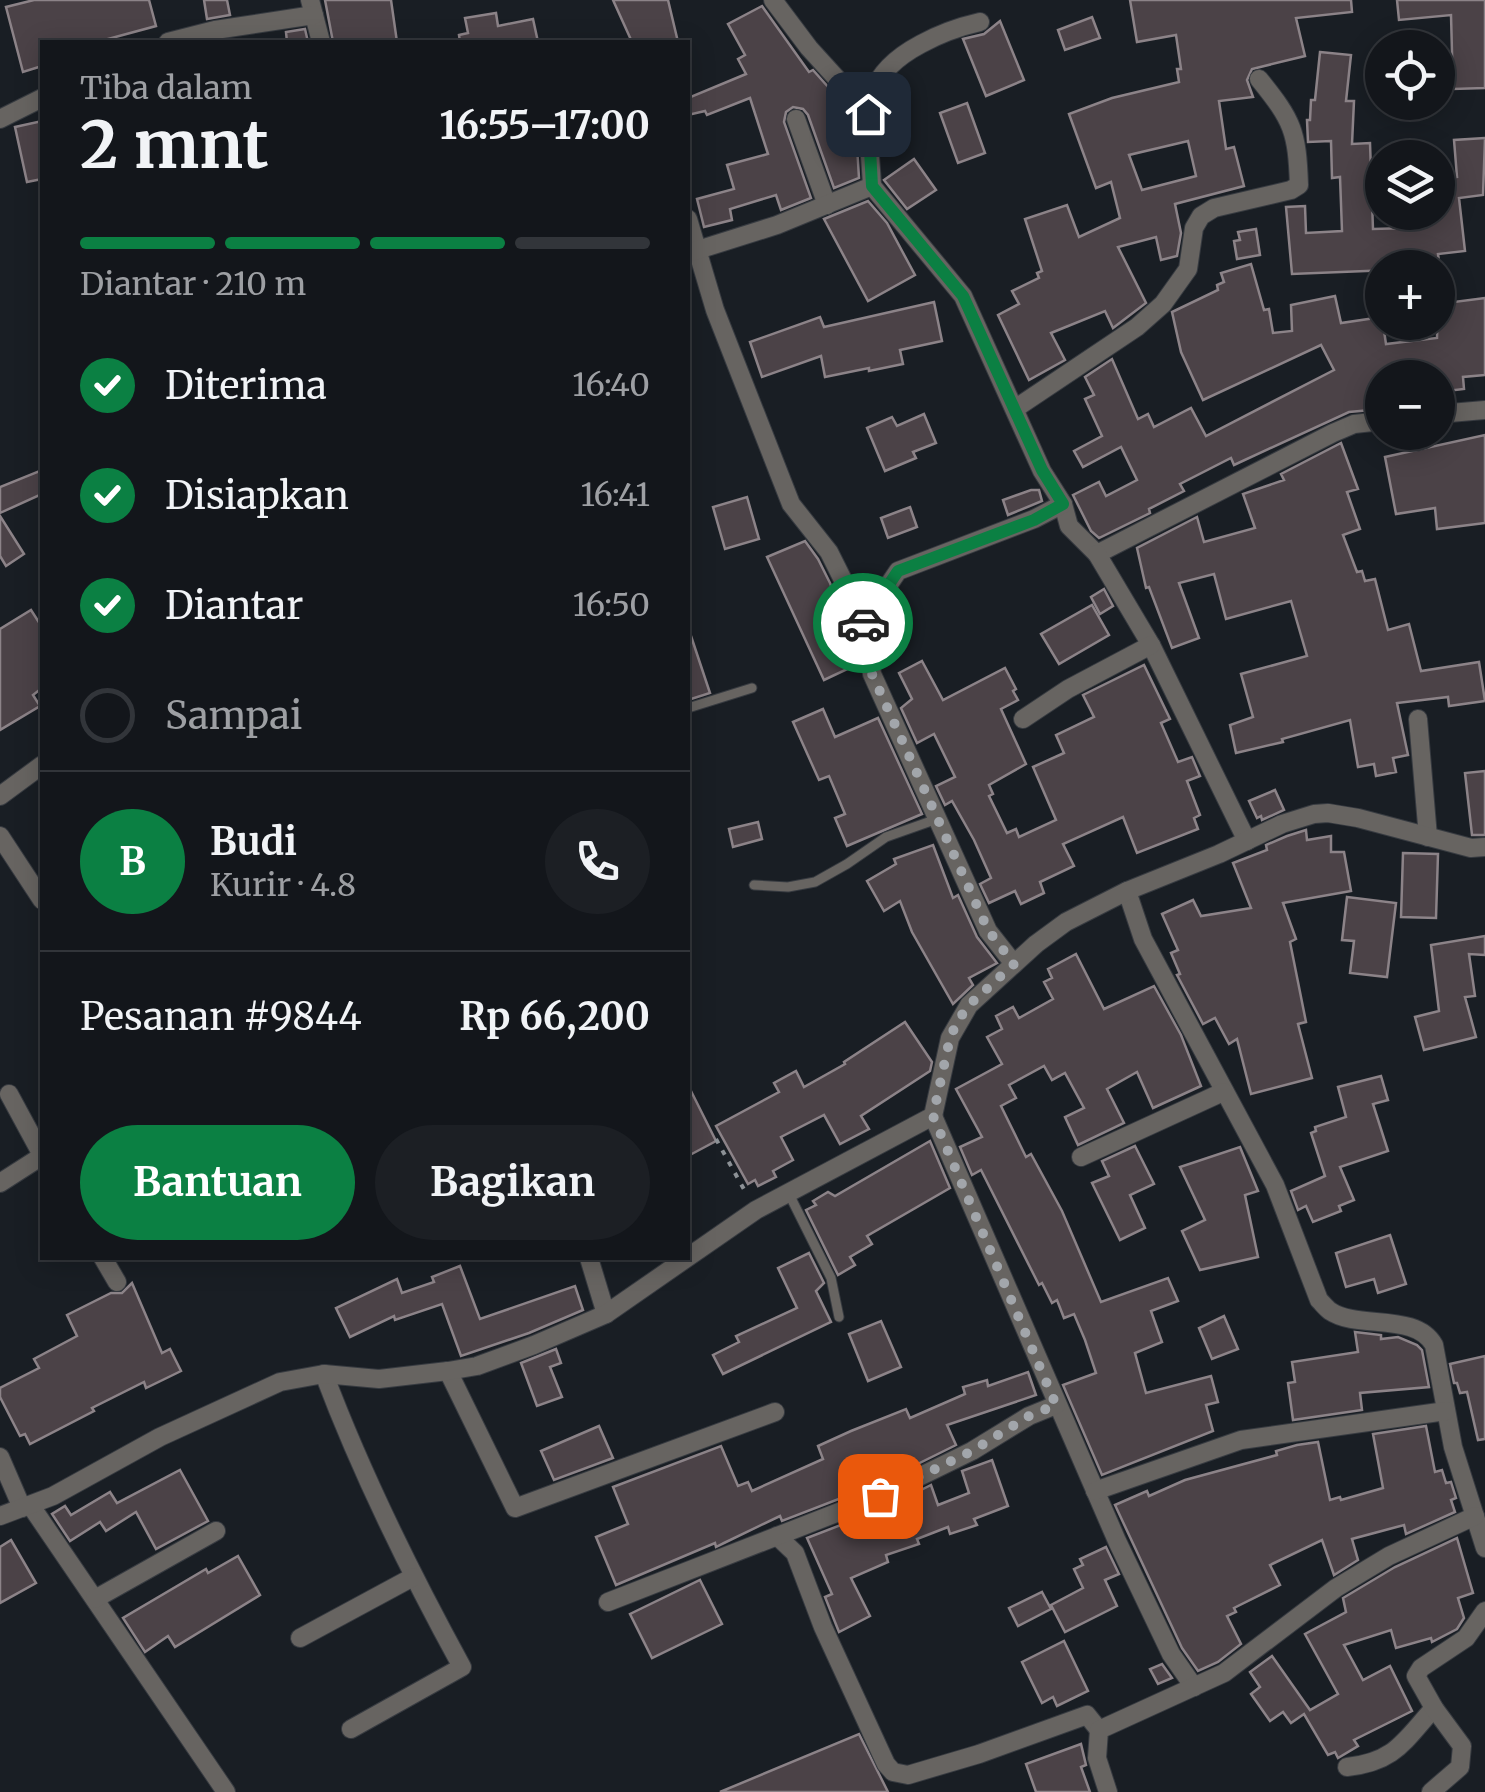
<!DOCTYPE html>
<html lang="id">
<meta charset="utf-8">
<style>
:root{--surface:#13161b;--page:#1c1f24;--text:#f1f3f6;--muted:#9d9fa3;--line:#32353a;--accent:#0b8043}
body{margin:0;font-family:Merriweather,serif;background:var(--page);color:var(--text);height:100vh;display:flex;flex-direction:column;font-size:38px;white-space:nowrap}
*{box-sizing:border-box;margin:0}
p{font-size:32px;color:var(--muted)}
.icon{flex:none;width:55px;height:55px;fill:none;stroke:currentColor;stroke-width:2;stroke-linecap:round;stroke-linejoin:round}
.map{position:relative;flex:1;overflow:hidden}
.sheet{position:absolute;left:40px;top:40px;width:650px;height:1220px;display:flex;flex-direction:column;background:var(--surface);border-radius:0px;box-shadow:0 5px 25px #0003,0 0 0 2px var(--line)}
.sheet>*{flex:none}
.tools{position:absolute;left:1365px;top:30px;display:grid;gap:20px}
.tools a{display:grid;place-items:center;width:90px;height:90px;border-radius:50%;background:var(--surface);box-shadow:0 5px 25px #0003,0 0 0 2px var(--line);font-size:50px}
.pin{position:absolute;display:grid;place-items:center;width:85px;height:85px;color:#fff;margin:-42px;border-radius:20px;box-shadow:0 5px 15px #0006}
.courier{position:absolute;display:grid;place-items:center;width:100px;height:100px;margin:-50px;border:8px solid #0b8043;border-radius:50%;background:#fff;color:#222;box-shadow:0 2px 12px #0007}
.summary em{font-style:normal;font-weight:700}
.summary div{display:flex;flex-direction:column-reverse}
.summary{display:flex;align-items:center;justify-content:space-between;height:170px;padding:0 40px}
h1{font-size:65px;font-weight:700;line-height:75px}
.bar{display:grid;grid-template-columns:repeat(4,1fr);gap:15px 10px;align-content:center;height:120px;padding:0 40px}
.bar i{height:12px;border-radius:8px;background:var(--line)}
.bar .on{background:var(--accent)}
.bar p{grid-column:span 4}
.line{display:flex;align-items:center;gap:25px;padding:0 40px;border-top:2px solid var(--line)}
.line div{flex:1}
.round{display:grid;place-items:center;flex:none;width:105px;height:105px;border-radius:52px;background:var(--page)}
ol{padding:0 40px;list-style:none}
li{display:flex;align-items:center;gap:30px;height:110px}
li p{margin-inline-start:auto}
li .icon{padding:10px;border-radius:50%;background:var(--accent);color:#fff;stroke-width:4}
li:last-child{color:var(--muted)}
li i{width:55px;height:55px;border:5px solid var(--line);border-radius:50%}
.cta{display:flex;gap:20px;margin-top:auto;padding:20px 40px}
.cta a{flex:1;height:115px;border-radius:60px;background:var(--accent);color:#fff;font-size:40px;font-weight:700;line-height:115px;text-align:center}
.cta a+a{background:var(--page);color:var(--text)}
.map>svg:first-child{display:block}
.building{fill:#4b4247;stroke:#8c8388;stroke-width:2.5;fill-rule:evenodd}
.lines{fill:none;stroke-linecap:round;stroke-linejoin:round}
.lane-casing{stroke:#373b41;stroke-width:11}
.street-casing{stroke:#373b41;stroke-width:20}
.path{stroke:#8c9196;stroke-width:4;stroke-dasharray:5 8;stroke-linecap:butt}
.lane{stroke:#676461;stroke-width:9}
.street{stroke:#676461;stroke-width:18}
.done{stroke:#a2a6ab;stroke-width:10;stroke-dasharray:0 18}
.route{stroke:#0b8043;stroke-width:12}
</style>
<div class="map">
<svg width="1485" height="1792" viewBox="0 0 1485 1792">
<rect width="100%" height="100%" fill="#191e24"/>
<g class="building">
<path d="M34,0h115l7,26 -59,16h-55v24l-19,6 -17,-65z"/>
<path d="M204,0h23l3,15 -23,4z"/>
<path d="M325,0h66l6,42h-64z"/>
<path d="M613,0h55l10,42h-46z"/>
<path d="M1130,0h221l1,12 -56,6 9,38 -53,13 -5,11 6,17 -34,4 7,48 8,-2 10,39 -69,18 6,29 -4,23 -16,4 -5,-23 -38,10 28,56 -33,25 -8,-17 -54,22 14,27 -36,20 -31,-65 21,-11 -7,-13 27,-13 -2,-5 5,-2 -17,-52 42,-14 12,32 41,-19 -9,-36 -15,6 -27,-74 43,-16 67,-16 -2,-13h4l-5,-34 -39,7zM1188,141l8,35 -54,14 -13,-35z"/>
<path d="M1397,0h88v88l-32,1 -2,-74 -52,5z"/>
<path d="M762,6l47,66 4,-2 24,27 -5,3 25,46 2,32 -25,10 -26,-73 -5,-6 -10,-2 -7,5 -2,10 27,76 -30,12 -5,-15 -46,14 2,11 -28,7 -7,-28 37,-10 -7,-24 41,-11 -18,-56 -43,17 -2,-4 -17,4v-17l58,-24 -8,-15 7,-4 -17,-31z"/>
<path d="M496,13l2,13 35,-7 5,23h-78l-1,-7 9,-2 -3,-15z"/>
<path d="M1092,17l8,21 -35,12 -7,-20z"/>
<path d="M1000,21l24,59 -38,16 -23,-57 21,-5z"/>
<path d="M305,29l3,13h-21l-1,-10z"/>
<path d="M1320,52l31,3 -5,46h8l-2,43 18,-1 3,86 35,-1 -2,-13 32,-3v-33l19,-2 -3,-37 31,-2 -2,57 -24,3 6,53 -27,3 2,14 -148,6 -6,-67 19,-1 1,27 36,-2 -2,-54 -8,1 -1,-37 -23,1 -1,-22h3l1,-20h4z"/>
<path d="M967,103l18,50 -27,10 -18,-50z"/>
<path d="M42,121v58l-15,3 -12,-55z"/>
<path d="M914,159l22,31 -29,19 -23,-29z"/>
<path d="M868,201l19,22 28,52 -47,26 -44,-82z"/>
<path d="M1256,229l4,26 -23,4 -3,-18 6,-1 -2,-8z"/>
<path d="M1251,264l13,46 5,-1 4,24 19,-2 -1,-26 44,-9 6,27 41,-6 4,27 51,-6 1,-34 47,-6v77l-22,2 1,12 -26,3v-14h-56v31l-33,3 -115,53 -3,-7 -51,26 4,7 -35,18 1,4 -51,25 -8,-7 -18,-36 26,-13 7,14 31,-16 -16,-33 -38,20 -9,-16 28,-15 -17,-37 9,-4 -9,-18 27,-18 26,60 10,-5 6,13 37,-19 15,28 128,-66 -13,-25 -118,55 -22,-48 -9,-40 46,-22 -1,-5 7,-3 -3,-9z"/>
<path d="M934,302l8,39 -42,9 3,14 -34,7v-3l-44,9 -4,-21 -59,21 -12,-35 70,-25 4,10z"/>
<path d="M924,414l12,29 -23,9 3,6 -31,13 -18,-43 25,-11 5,9z"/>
<path d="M1485,435v88l-48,6 -2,-21 -39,6 -11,-57z"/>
<path d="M1341,443l17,46 -11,3 13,37 -17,6 14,37 5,-1 3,10 10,-2 13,51 21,-6 12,47 58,-9 6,39 -36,5 -1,-9 -51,6 11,52 -15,3 3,14 -20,4 -2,-12 -16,3 -8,-47 -68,19 1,3 -47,11 -6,-28 23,-8 -12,-43 66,-18 -16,-55 -65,18 -12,-45 -35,9 20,55 -27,10 -23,-61 -3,1 -9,-40 60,-31 7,25 51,-14 -12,-34 41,-14 -3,-6z"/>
<path d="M42,470v24l-42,19v-26z"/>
<path d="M1031,490h8l3,11 -34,14 -5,-15z"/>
<path d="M747,497l12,42 -34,10 -12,-42z"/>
<path d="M910,507l7,20 -29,11 -7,-20z"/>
<path d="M0,516l24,38 -18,12 -6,-10z"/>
<path d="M805,541l13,18 12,24 27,72 1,9 -34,16 -57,-123z"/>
<path d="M1104,589l9,17 -13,8 -9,-17z"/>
<path d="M1092,605l17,30 -50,29 -18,-30z"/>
<path d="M31,610l11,17v61l-9,7 7,11 -40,24v-101z"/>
<path d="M691,636l19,57 -22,7v-63z"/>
<path d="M922,661l21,39 62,-32 11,21 -3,2 5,9 -17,9 25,55 -37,21 4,9 -4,2 18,37 9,-4 3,8 37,-17 -23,-53 31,-14 -8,-18 38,-18 -11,-22 61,-30 26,54 -9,4 17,39 14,-5 8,19 -13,5 13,34 -6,3 4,11 -61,24 -14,-36 -60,27 11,22 -34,16 4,11 -23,11 -6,-13 -26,12 -9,-19 11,-6 -17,-38 -22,-39 -7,4 -9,-19 19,-9 -21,-43 -17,9 -16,-35 11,-9 -13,-26z"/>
<path d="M823,709l12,28 43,-19 44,96 -75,32 -12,-28 10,-4 -16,-38 -10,4 -26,-58z"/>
<path d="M1485,771v64h-13l-7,-62z"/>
<path d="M1275,790l9,20 -22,10 -1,-4 -4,2 -8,-17z"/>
<path d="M758,822l4,17 -29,8 -4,-18z"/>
<path d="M1306,830l1,10 24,-4v16h13l7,39 -68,12 13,36 -6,3 16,80 -8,2 14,54 -61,16 -14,-55 -8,5 -14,-26 -12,6 -26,-49 3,-1 -9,-21 7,-3 -16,-36 31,-14 8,16 50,-8 -18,-45 34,-13 -1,-5 21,-9z"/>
<path d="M933,845l20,53 5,-3 19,42 20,26 -28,15 4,7 -20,19 -41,-72 -12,-31 -16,10 -17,-30 29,-17 -2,-5z"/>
<path d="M1403,853l35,1 -2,64 -35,-1z"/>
<path d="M1347,897l49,6 -9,74 -37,-4 4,-32 -12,-1z"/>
<path d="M1485,936v19l-16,-1 6,42 -10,1 11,40 -52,13 -9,-33 24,-6 -8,-66z"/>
<path d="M1076,954l28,55 50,-23 27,49 20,51 -48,22 -16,-36 -30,17 17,34 -46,22 -13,-28 19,-9 -19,-35 -13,7 -8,-14 -35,19 7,13 -15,8 25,51 5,-3 31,57 39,91 67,-24 10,23 -27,10 11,31 -27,11 11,40 65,-17 7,26 -12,3 7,26 -111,44 -39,-90 33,-12 -11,-33 -11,-26 -10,4 -7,-18 -5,3 -10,-20 -3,2 -58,-115 -9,5 -12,-28 22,-10 -26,-48 46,-25 -15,-27 15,-8 -6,-13 17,-9 6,11 34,-19 -9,-17 8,-4 -4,-9z"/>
<path d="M905,1022l27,40 -2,9 -69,45 8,13 -29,15 -16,-29 -43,22 12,23 -20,11 3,6 -18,9 -3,-6 -7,4 -32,-58 63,-34 -5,-9 22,-12 8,16 41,-23 -1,-2z"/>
<path d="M1381,1076l7,24 -15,4 15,47 -48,16 14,33 -15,6 2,5 -28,11 -7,-16 -8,4 -7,-19 34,-15 -14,-43 5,-2 -1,-4 31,-10 -8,-30z"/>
<path d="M688,1085l28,56 -28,15z"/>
<path d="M930,1141l20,47 -83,48 5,8 -22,13 5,8 -17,10 -32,-65 10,-5 -3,-4 15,-9 7,4z"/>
<path d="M1135,1146l19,38 -24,11 15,33 -25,12 -28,-57 17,-7 -7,-15z"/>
<path d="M1240,1147l18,44 -13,4 13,62 -58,13 -18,-39 23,-11 -25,-53z"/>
<path d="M1390,1235l16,49 -28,9 -4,-14 -28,8 -10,-34z"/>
<path d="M809,1253l15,30 -8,8 15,31 -108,52 -10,-19 26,-13 -3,-6 61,-28 -19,-40z"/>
<path d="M460,1266l20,53 95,-33 8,24 -54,23 -68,23 -19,-52 -47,16 -1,-4 -44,21 -14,-29 61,-29 5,14 32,-11 -2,-5z"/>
<path d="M132,1283l30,70 8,-4 11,22 -35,17 -2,-6 -52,26 2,3 -64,33 -5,-10 -5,2 -20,-39v-9l39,-20 -5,-9 43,-23 -10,-21 44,-22h11z"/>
<path d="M1224,1316l14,33 -26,10 -13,-31z"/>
<path d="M881,1321l20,46 -33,14 -19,-47z"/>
<path d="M1355,1332l26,3v4l17,-2 19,8 5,5 7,37 -69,6 2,17 -69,10 -5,-37 7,-1 -3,-20 66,-10z"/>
<path d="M556,1349l5,14 -11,4 12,30 -25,9 -16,-43z"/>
<path d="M1485,1356v83l-7,1 -11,-48 -7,1 -3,-10h-3l-4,-19z"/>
<path d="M1028,1372l8,23 -89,30 9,20 -81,40 -93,36 -2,-5 -56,27 -8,4 -1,-4 -99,42 -20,-48 32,-13 -15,-37 108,-41 17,40 10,-4 4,9 71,-32 -5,-13 33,-15 55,-22 4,9 55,-24 -2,-7 24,-7 1,6z"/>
<path d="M599,1426l14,32 -59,22 -13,-29z"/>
<path d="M1426,1426l9,46 7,-2 4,13 5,-1 5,16 -5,2 4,12 -49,22 -2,-9 -52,14 6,21 -24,15 -12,-35 -52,25 10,20 -46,23 2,4 -9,4 14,28 -23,18 -20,9 -16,-23 -67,-143 32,-14 2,5 36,-16 92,-25 -1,-4 21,-6 21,-3 12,58 10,-3 1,3 42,-12 -10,-54z"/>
<path d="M992,1460l16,46 -34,13 3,6 -27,9 -2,-7 -31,12 2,5 -33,11 2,7 -37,16 19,38 -31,16 -14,-35 7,-3 -25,-56 78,-30 46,-23 7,20 31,-12 -7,-22z"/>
<path d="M180,1470l28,51 -52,28 -20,-37 -30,19 -6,-9 -30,19 -18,-27 13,-8 6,9 39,-23 7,11z"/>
<path d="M1457,1538l16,55 -15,5 6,20 -7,11 -25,13 -1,-4 -35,10 -5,-18 -47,15 19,35 27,-14 22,45 -58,29 4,6 -20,12 -3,-6 -7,3 -24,-41 -13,9 -8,-11 -13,9 -19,-27 9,-7 -10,-15 22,-16 38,54 28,-16 -33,-60 41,-22 -3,-14 52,-31z"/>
<path d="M11,1540l25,43 -36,20v-56z"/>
<path d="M1106,1547l13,27 -14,6 12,26 -52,26 -14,-27 32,-17 -9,-19 9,-4 -3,-6z"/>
<path d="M238,1556l22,39 -85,52 -7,-11 -23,16 -22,-34 83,-49 2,4z"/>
<path d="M700,1580l22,44 -70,34 -22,-44z"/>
<path d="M1042,1592l9,17 -33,17 -9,-18z"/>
<path d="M1064,1641l24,50 -31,15 -4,-9 -11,6 -20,-41z"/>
<path d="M1162,1664l10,14 -14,6 -8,-15z"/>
<path d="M859,1734l29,58h-168z"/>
<path d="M1081,1744l5,21 -5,2 9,25h-54l-10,-28z"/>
</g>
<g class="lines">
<g class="lane-casing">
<g id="lane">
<path d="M688,708l64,-20"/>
<path d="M754,885l34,2 27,-5 32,-18 39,-27 51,-18"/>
<path d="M789,1194l42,84 8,39"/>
</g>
</g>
<g class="street-casing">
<g id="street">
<path d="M310,0l11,42"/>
<path d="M773,0l36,48 60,66"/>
<path d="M168,42l47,-12 99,-15"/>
<path d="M0,119l42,-21"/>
<path d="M796,119l31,86"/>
<path d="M872,186l91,110 79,175 21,33 6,22 28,28 236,-121 21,-9 28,-3"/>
<path d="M688,219l27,91 76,194 38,48 13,26 27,74 3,22 116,257 26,33"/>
<path d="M688,253l89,-28 95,-39c-3,-66 -19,-106 49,-142 20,-11 37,-17 59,-22"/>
<path d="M1016,408l121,-81 26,-23 25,-35 6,-41 7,-12 13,-8 77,-18 8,-5c-2,-54 -6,-64 -40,-106"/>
<path d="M1438,414l47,-4"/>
<path d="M1097,554l54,91 96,196"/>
<path d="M860,627l38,-56 136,-52 29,-15"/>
<path d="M1023,719l45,-30 83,-44"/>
<path d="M1418,719l10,118"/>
<path d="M0,796l42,-31"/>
<path d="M0,836l42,64"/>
<path d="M1127,891l16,48 132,246 44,115c4,4 7,8 11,11 28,19 86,1 104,34l19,102 32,101"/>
<path d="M9,1094l33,61"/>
<path d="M933,1116l184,425 54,113 23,33"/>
<path d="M1081,1157l142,-65"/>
<path d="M0,1183l42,-27"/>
<path d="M103,1258l14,24"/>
<path d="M589,1258l17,56"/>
<path d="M448,1371l67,137 260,-96"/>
<path d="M324,1374c38,101 86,198 138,293l-111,62"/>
<path d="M0,1457l22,51"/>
<path d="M1095,1491l146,-51 205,-29"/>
<path d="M31,1506l195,286"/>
<path d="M0,1516l53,-20 107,-59 120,-55 44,-8 55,5 69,-8 29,-5 57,-21 72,-31 150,-104 177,-94 17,-78 19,-33 67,-61 30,-22 61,-31 92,-37 63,-30 32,-10 14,-1 30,5 113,30 14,-1"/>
<path d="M777,1536l18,17 28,74 63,137 7,8 15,3 71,-21 108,-39 12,15"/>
<path d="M95,1599l121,-68"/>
<path d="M608,1602l272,-106 92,-45 57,-35 27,-11"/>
<path d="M300,1638l113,-61"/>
<path d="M1347,1767c48,-5 57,-26 87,-59"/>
<path d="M1108,1792l-11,-34 2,-28 125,-57 112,-85 53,-32 86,-40"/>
<path d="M1431,1792l29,-25 2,-21 -28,-38 -18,-32 5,-8 45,-30 19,-27"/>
</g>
</g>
<path class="path" d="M716,1139l30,54"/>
<use href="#lane" class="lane"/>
<use href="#street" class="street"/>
</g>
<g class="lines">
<path class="done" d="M863,623l-3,4 12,47 116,256 26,34 -45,41 -12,17 -7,16 -17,78 123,289 -27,11 -57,35 -92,45"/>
<path class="route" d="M863,623l35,-52 136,-51 29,-16 -21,-34 -79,-174 -91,-110 -4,-72"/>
</g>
</svg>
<div class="tools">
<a><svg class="icon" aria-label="locate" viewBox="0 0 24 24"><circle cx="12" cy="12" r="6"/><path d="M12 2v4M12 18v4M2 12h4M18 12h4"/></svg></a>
<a><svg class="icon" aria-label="layers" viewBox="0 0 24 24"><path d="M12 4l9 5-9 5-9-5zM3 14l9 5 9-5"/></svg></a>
<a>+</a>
<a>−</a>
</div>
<div class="pin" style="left:880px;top:1496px;background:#ea580c"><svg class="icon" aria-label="bag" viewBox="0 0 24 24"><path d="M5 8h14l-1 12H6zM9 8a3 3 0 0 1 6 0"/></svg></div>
<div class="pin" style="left:868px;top:114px;background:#1f2937"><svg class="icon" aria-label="home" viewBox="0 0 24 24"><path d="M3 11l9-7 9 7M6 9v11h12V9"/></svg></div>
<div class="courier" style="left:863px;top:623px"><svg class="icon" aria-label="car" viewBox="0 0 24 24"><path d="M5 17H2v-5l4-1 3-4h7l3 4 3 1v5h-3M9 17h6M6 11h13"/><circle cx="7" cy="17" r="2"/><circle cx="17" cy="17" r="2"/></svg></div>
<section class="sheet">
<div class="summary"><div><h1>2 mnt</h1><p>Tiba dalam</p></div><em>16:55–17:00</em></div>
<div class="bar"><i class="on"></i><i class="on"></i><i class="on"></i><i></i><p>Diantar · 210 m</p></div>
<ol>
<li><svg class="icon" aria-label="check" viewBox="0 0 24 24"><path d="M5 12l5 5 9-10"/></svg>Diterima<p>16:40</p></li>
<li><svg class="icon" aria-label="check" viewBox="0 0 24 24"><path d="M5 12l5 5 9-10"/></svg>Disiapkan<p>16:41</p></li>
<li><svg class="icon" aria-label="check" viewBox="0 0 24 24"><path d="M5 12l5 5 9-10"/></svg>Diantar<p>16:50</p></li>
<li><i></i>Sampai</li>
</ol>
<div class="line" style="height:180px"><b class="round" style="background:var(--accent);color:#fff">B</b><div><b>Budi</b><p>Kurir · 4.8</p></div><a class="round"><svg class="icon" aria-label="phone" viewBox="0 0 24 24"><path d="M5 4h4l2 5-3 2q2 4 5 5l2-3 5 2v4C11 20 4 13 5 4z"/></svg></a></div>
<div class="line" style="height:130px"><div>Pesanan #9844</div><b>Rp 66,200</b></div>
<div class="cta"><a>Bantuan</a><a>Bagikan</a></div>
</section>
</div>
